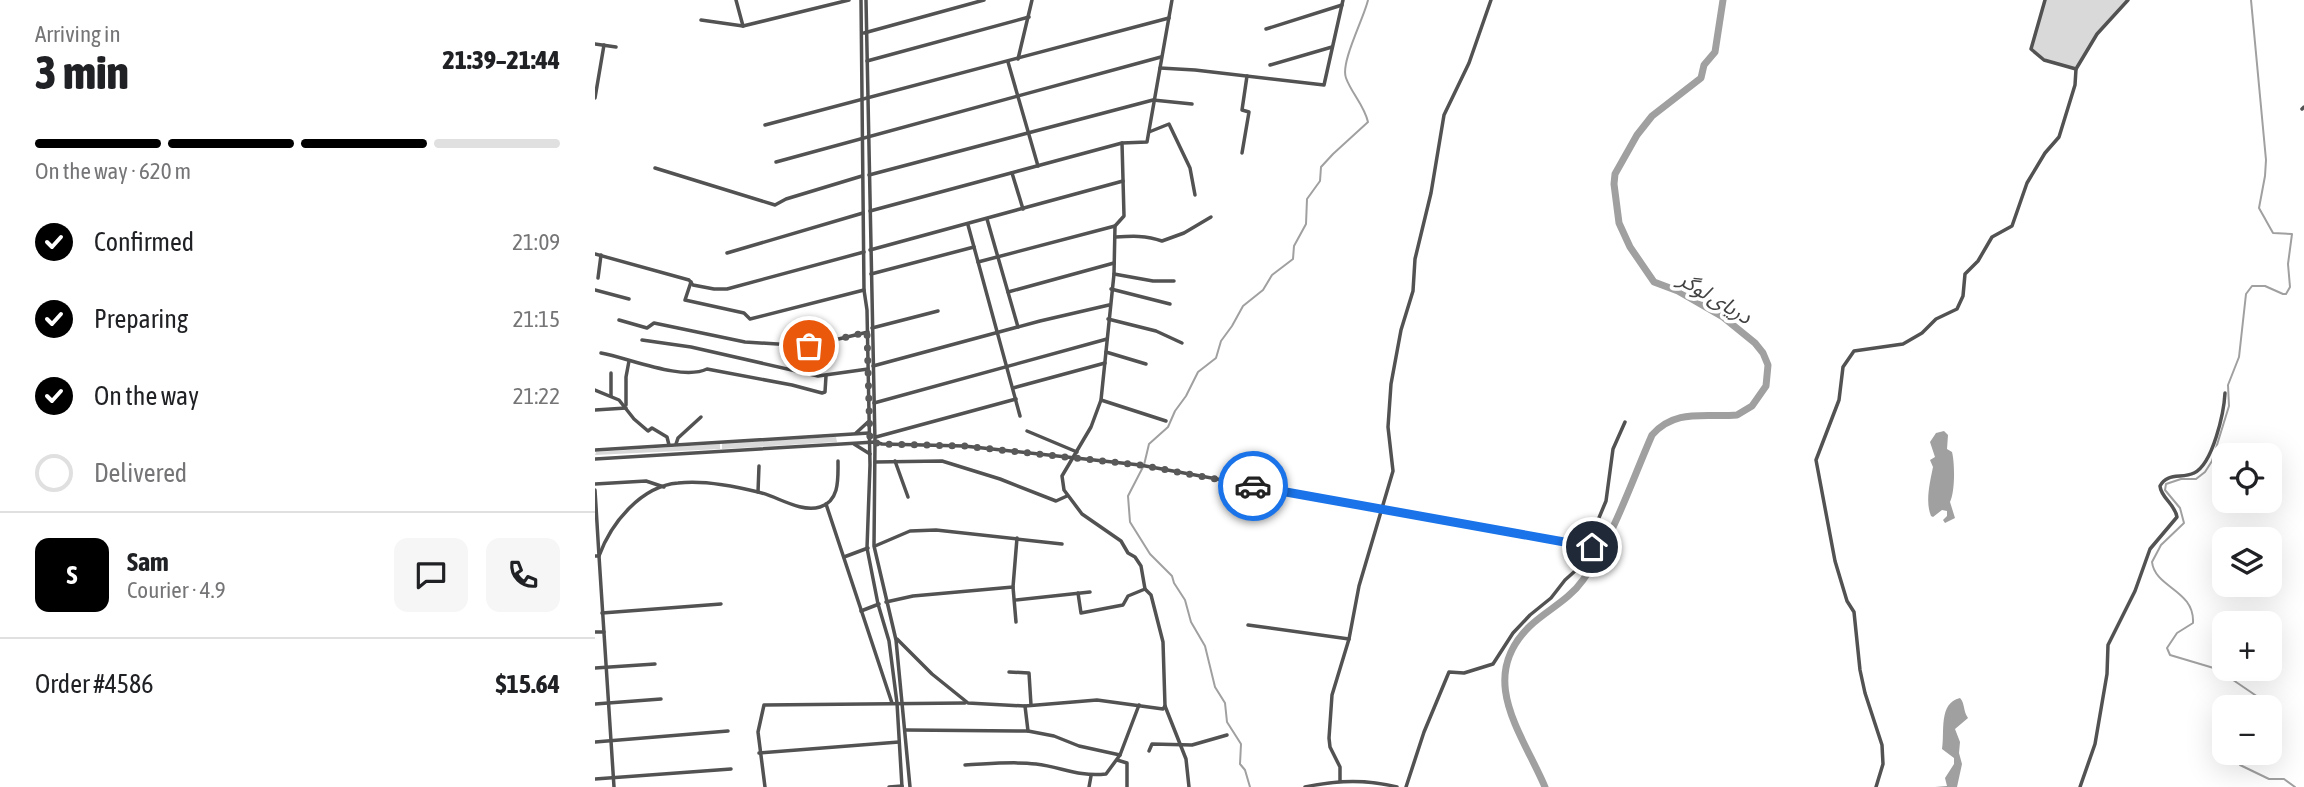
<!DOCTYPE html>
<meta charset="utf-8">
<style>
:root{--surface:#fff;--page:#f6f6f6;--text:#202124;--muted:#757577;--line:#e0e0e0;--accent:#000}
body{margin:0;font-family:"Asap Condensed","Noto Sans Arabic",sans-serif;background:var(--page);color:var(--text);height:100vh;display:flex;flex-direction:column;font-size:26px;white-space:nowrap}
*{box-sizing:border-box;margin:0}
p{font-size:23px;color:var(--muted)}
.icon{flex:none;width:38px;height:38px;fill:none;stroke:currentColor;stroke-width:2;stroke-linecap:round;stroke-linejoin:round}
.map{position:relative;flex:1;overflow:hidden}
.sheet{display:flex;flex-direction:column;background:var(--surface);width:595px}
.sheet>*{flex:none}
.fabs{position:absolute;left:1617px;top:443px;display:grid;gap:14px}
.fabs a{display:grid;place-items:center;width:70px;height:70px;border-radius:14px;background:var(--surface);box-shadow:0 7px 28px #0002;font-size:35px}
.pin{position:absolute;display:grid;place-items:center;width:60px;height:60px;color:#fff;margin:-30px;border:4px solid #fff;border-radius:50%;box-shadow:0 2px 7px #0007}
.courier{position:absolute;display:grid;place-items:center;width:70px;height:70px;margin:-35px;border:5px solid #1a73e8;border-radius:50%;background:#fff;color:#222;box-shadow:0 2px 9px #0007}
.overview em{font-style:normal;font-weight:800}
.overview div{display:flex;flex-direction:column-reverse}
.overview{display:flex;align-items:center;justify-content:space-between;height:119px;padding:0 35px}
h1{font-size:46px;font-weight:800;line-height:52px}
.bar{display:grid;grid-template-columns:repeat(4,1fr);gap:10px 7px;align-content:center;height:84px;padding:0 35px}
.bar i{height:9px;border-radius:5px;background:var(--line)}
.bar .active{background:var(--accent)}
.bar p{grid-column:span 4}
.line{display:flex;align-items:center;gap:18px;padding:0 35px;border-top:2px solid var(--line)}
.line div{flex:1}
.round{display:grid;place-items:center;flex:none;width:74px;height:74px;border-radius:14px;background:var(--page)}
ol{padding:0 35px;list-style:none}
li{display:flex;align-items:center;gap:21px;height:77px}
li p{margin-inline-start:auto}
li .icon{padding:7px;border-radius:50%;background:var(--accent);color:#fff;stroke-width:4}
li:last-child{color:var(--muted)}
li i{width:38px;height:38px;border:4px solid var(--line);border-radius:50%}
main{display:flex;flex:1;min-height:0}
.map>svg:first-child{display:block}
.green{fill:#d9d9d9}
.water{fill:#a0a0a0}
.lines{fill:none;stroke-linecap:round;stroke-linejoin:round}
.stream{stroke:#a0a0a0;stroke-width:2}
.river{stroke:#a0a0a0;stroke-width:7}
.minor{stroke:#525252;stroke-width:3.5}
.done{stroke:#595959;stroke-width:7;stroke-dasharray:0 12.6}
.route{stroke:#1a73e8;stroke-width:9}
.labels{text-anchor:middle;stroke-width:7;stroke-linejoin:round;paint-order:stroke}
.water-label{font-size:21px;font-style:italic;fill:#414141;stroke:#fff}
</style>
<main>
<section class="sheet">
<div class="overview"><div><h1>3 min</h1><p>Arriving in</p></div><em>21:39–21:44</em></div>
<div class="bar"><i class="active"></i><i class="active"></i><i class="active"></i><i></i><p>On the way · 620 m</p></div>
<ol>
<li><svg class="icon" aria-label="check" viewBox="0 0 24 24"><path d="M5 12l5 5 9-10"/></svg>Confirmed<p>21:09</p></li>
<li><svg class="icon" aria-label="check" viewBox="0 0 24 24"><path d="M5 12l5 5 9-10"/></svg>Preparing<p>21:15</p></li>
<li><svg class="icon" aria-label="check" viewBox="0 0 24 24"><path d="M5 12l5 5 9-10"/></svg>On the way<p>21:22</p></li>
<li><i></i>Delivered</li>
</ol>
<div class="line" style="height:126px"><b class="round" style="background:var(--accent);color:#fff">S</b><div><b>Sam</b><p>Courier · 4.9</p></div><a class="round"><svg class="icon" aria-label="chat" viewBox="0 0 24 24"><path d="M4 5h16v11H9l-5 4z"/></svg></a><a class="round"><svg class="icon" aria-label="phone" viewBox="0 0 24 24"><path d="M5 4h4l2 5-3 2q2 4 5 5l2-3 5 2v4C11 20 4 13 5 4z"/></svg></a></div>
<div class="line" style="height:91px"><div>Order #4586</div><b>$15.64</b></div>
</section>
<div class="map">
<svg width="1709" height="787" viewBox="0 0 1709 787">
<rect width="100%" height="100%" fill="#fff"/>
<g class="green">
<path d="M1450,0h83l-31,34 -21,35c-57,-17 -48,-16 -31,-69z"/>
<path d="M241,437l1,5 -115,7v-6z"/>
<path d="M125,444v5l-125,6 1,-3z"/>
</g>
<g class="water">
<path d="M1349,431l4,4 -1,14 5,3c3,12 3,40 -2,50l5,16 -10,5 -2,-3 4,-4v-5l-5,-1 -9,7 -2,-1c-6,-14 -1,-34 2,-49l-3,-7 5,-3 -5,-15 6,-9z"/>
<path d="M1365,698c5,5 3,13 8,20l-13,11 5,13 -1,11 3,11 -5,23h-22l12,-1 -2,-8 9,-14v-6l-12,-9c3,-16 -4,-46 18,-51z"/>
</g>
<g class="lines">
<g class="stream">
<path d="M1656,0l15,160 -1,16 -6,32 14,25 19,1 -4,30 2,23 -4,7h-3l-18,-8h-13l-6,8 -7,63 -11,28 1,21 -17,55 -7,11 -9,7h-15l-15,5 -1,6 15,18 4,15 -23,22 -9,17c3,26 43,28 41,61l-16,10 -10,15 3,7 47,14 41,28 5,10"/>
<path d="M1643,752l-1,9 3,4 29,14h15l11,8"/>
<path d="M655,787l-5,-17 -5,-6 1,-20 -14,-22 -2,-19 -10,-16 -10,-41 -14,-24 -6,-22 -11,-17 -2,-7 -22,-22 -20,-32 -2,-26 16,-31 5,-21 19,-17 7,-16 11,-15 12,-24 18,-14 5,-17 11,-15 11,-20 20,-16 9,-15 21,-16 1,-13 12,-22 1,-25 13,-18 1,-14 12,-13 35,-32c-4,-17 -16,-28 -22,-44 -6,-15 18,-60 22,-78"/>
</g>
<path class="river" d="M950,787c-23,-54 -69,-109 -15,-161 17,-16 39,-26 53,-46 30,-42 48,-97 69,-145 24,-27 53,-17 85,-20l15,-9 14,-20 2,-21 -5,-12 -8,-10 -32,-26 -45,-26 -24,-9 -24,-35 -11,-24 -5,-39 1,-10 22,-39 15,-19 49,-38 3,-13 11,-13 8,-52"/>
<g class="minor">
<path d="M141,0l7,26"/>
<path d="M266,0l3,290 3,20 3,155 -3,83 11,56 11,37 8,62 5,84"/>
<path d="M271,0l9,442 -1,104 22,94 14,147"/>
<path d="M577,0l-25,142 -25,1 2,73 -9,10 -1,48 -13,126 -10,27 -29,49 2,14 18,24 39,27 7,12 7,4 6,9 4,23 6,6 12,47 2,64 21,53 3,28"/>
<path d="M1450,0l-14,49 13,11 32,9"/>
<path d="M106,20l42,6 106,-26"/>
<path d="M671,29l76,-24"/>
<path d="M269,33l120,-33"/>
<path d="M0,44l21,3"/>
<path d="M423,59l14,-59"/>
<path d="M272,61l162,-44"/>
<path d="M413,62l30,104"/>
<path d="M675,65l62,-18"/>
<path d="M565,68l35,2 129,15 19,-85"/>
<path d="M0,98l9,-53"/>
<path d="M1707,109l2,-2"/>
<path d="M170,125l404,-107"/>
<path d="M554,132l20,-8 21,44 5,27"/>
<path d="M647,153l7,-41 -7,-2 5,-34"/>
<path d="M181,162l385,-105"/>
<path d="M60,168l120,37 11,-6 76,-23"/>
<path d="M417,173l11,36"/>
<path d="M274,175l284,-75 39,4"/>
<path d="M275,211l252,-68"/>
<path d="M392,219l31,108"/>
<path d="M373,225l52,191"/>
<path d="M520,237c16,-1 31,-2 47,4l22,-8 27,-16"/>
<path d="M275,250l253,-69"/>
<path d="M132,253l136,-40"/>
<path d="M0,254l94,26 4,5 21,4h13l137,-37"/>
<path d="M383,262l137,-36"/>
<path d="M276,274l103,-27"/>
<path d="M519,274l39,7h21"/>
<path d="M3,278l3,-23"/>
<path d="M96,282l-6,18 59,13 6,6 114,-29"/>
<path d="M516,289l59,15"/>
<path d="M0,290l34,9"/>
<path d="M413,292l106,-29"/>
<path d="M513,319l48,12 26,12"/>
<path d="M24,320l28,8 7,-5 91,19 64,4 59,-14"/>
<path d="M277,328l66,-17"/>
<path d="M47,340l49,7 127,29 50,-7"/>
<path d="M511,352l40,12"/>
<path d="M6,353c28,5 81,28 106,16l85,16 30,8 3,-1 1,-16"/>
<path d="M278,366l167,-45 69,-16"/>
<path d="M418,388l92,-25"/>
<path d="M0,390l24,10 15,19 14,12 4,-3 15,9 2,8"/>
<path d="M16,396v-23"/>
<path d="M506,400l65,21"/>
<path d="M279,403l233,-64"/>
<path d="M31,405v-28l3,-16"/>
<path d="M0,410l31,-2"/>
<path d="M432,431l50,21"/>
<path d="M261,433l12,-11"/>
<path d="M281,437l140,-38"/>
<path d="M81,444l2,-6 23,-21"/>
<path d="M259,444l16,10"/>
<path d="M0,450l274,-17"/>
<path d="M0,459l280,-17 7,2 82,2 176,19 452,82"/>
<path d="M300,461l13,36"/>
<path d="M280,462l67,-1 58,18 56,22 11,-5"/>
<path d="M0,484l51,-3 18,6"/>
<path d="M0,490l4,66h-4"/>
<path d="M163,492l1,-26"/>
<path d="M231,504l66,199"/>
<path d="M280,546l35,-15 26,-1 126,14"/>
<path d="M249,557l24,-9"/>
<path d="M418,587l3,35"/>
<path d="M483,593l3,20 42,-8 5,-9 17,-7"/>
<path d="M420,600l75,-8"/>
<path d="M291,602l27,-6 100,-9 4,-49"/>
<path d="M266,611l18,-7"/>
<path d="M7,613l119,-9"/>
<path d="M653,625l101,14"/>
<path d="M0,632h9"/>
<path d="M302,639l35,35 36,29 57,3 72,-6 66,9 2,-3"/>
<path d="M0,668l60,-4"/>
<path d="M414,672l20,1 2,32"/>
<path d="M0,704l66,-5"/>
<path d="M430,706l3,25"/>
<path d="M311,730l122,1 26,5 25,10 41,9"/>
<path d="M0,742l133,-11"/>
<path d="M554,751l3,-7 40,1 35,-10"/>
<path d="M164,753l140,-11"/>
<path d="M522,760l10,3v24"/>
<path d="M370,765c23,-1 48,-4 71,-1 26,3 41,13 70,10l14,-19 19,-50"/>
<path d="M0,779l136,-10"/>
<path d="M745,781v-14l-10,-20 -1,-9 3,-43 17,-56 10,-53 34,-115 -5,-44 3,-43 10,-54 12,-39 2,-32 16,-66 13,-78 25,-52 22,-63"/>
<path d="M19,787l-15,-231c12,-33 42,-70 79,-73 25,-3 56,3 80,9 19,4 42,21 62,15 20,-6 18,-29 18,-46"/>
<path d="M170,787l-7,-55 6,-27 201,-2"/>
<path d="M294,787l13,-1"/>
<path d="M494,787l2,-11"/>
<path d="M710,787c31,-7 62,-8 92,0"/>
<path d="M811,787l18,-55 25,-60 15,1 29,-9 20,-31 17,-18 21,-17 14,-18 19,-17 8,-16 1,-15 13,-31 7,-52 12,-27"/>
<path d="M1281,787l7,-23 -1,-19 -17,-52 -5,-23 -6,-58 -7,-11 -12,-40 -19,-101 23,-60 4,-33 11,-16 49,-7 19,-11 14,-14 21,-10 6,-13 2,-22 13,-13 14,-24 20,-11 15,-43 18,-30 14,-16 16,-52 1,-16 21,-35 31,-34"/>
<path d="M1485,787l15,-43 12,-70 1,-29 27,-54 15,-42 27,-32c-2,-13 -16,-19 -17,-31 7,-14 22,-7 34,-13 19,-9 30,-61 31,-80"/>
</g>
</g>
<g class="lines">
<path class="done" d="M214,346l58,-14 3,110 13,2 81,2 176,19 113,21"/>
<path class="route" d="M658,486l339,61"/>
</g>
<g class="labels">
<g class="water-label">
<text transform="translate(1120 298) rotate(31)" y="7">دریای لوگر</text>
</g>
</g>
</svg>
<div class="fabs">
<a><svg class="icon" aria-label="locate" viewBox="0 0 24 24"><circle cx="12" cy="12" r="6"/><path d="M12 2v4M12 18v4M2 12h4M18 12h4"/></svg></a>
<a><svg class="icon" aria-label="layers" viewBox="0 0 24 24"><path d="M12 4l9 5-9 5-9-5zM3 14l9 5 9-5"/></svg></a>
<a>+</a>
<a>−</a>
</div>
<div class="pin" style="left:214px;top:346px;background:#ea580c"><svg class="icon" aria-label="bag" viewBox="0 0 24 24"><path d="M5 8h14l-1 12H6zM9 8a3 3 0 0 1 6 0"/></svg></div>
<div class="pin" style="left:997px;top:547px;background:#1f2937"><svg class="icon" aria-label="home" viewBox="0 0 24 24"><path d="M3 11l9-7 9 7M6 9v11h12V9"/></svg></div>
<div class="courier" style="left:658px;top:486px"><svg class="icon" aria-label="car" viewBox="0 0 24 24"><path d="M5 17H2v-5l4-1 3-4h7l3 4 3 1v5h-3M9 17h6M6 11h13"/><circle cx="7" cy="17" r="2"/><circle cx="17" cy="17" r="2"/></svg></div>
</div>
</main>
